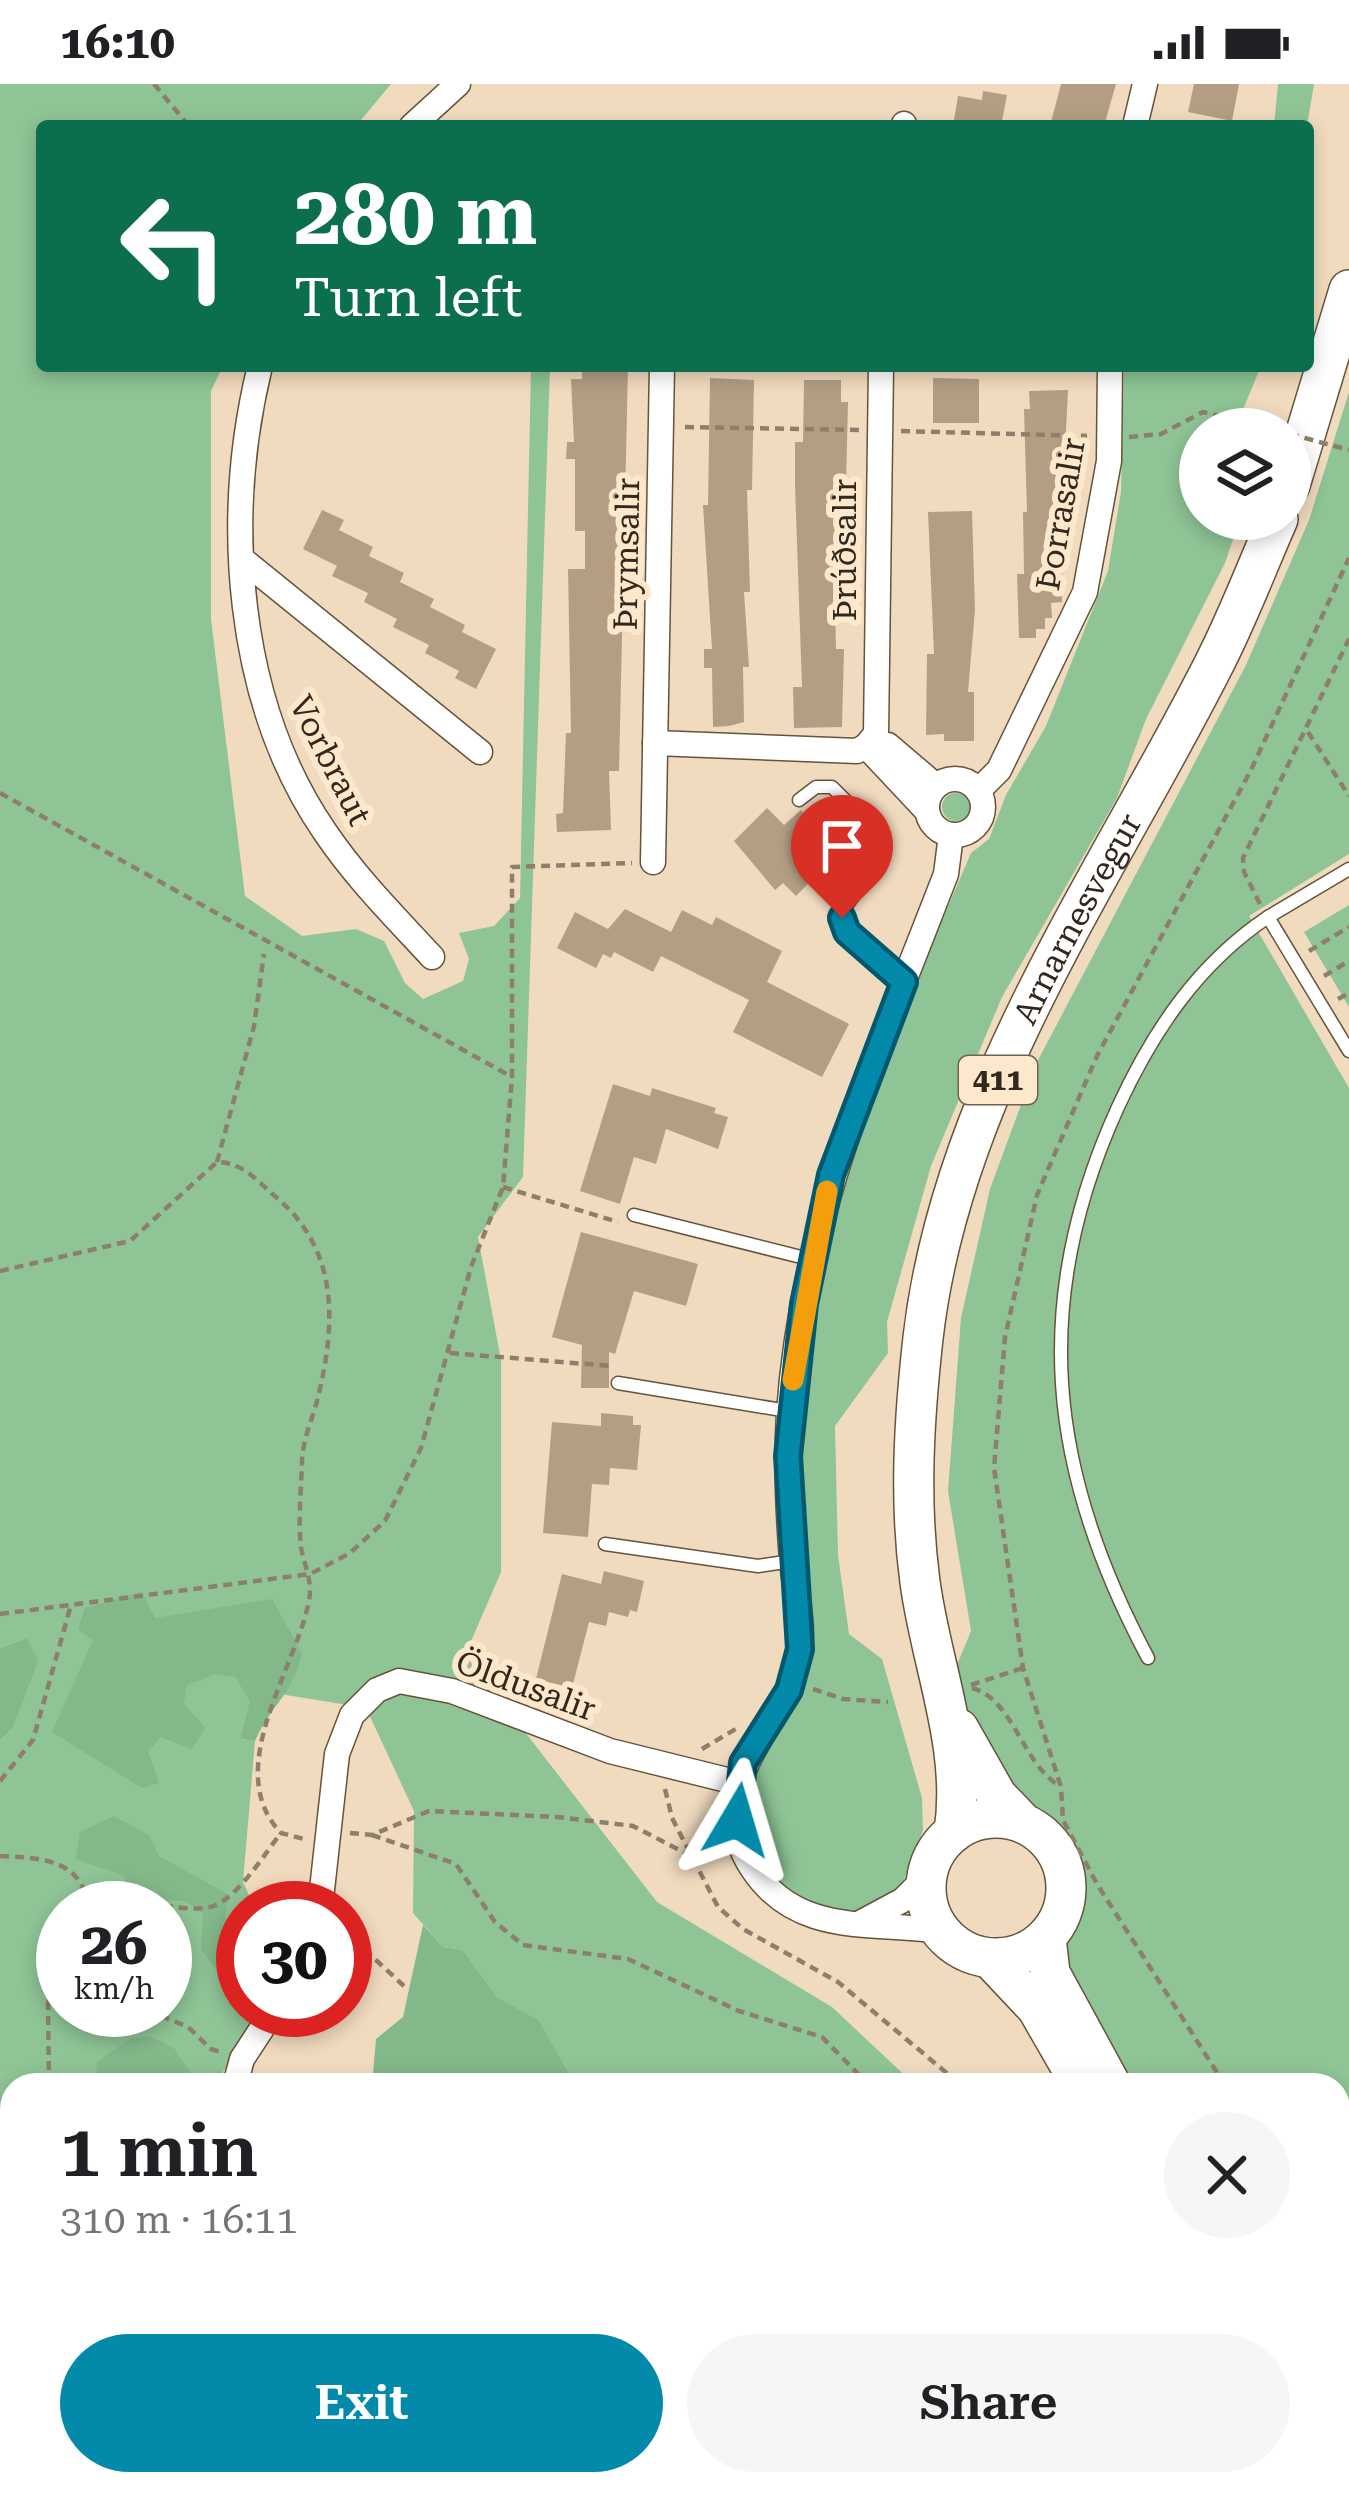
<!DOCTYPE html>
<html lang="en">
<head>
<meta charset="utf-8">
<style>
  body { margin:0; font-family:"Roboto Serif",serif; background:#f6f6f6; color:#202124; height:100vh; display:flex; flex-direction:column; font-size:45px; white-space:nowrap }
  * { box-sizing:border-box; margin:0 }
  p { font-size:39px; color:#757577 }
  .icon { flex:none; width:66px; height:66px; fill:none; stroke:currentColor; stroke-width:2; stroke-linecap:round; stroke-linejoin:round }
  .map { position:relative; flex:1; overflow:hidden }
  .sheet { position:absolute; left:0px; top:1989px; width:1350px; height:423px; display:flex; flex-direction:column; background:#fff; border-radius:36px 36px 0 0; box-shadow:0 6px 18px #0003 }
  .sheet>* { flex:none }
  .hud { position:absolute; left:36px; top:36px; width:1278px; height:252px; border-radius:12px; box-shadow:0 6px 18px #0003; background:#0b6e4f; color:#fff; overflow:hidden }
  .fabs { position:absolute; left:1179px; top:324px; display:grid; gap:24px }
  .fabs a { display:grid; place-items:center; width:132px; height:132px; border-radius:50%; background:#fff; box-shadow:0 6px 18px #0003; font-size:60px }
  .speed { position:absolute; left:36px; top:1797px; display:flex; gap:24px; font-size:60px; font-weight:700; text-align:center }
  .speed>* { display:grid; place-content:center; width:156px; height:156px; border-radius:50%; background:#fff; box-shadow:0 6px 18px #0003; line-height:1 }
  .speed small { font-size:30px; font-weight:400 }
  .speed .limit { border:18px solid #d22; background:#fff; color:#111 }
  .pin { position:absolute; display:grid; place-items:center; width:102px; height:102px; color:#fff; margin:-123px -51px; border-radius:50% 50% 50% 0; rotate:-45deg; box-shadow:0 0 12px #0007 }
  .pin .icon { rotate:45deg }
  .me { position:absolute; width:132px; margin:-66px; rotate:7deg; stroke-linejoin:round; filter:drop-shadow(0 0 9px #0008) }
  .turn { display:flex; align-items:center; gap:42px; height:252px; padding:0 60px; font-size:54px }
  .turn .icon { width:156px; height:156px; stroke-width:2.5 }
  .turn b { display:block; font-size:84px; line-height:102px }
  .round { display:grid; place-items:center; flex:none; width:126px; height:126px; border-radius:63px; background:#f6f6f6 }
  .summary { display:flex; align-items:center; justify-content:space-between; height:204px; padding:0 60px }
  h1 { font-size:72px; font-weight:600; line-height:90px }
  .cta { display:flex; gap:24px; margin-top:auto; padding:24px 60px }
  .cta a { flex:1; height:138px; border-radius:72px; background:#0389aa; color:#fff; font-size:48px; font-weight:600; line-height:138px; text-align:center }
  .cta a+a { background:#f6f6f6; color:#202124 }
  .status { display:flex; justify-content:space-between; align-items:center; height:84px; padding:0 60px; background:#fff; direction:ltr }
  .status svg { height:33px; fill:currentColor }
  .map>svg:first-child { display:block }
</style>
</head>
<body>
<div class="status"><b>16:10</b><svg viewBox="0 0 49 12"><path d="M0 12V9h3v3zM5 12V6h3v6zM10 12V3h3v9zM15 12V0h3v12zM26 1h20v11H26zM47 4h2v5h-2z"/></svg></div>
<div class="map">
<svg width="1349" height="2410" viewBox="0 0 1349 2410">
  <rect width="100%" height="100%" fill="#f1dbbf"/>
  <g fill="#8ec496" fill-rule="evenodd">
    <path d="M0,0H391L356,42H42V282H223L211,307V535L245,812L302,852L356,845L384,857L405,899L423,915L463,897L469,875L459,849L494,842L520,814L531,282H550L523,1093L478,1153L501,1276V1488L465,1571L657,1818L832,1923L915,2001H576L539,1936L497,1913L463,1866L443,1863L413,1829L414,1727L366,1624L244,1604L251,1617L240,1655L255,1657L243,1798L255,1824H243V1926H260L223,1988L222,2001H12V2159L0,2124V1657L12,1645L27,1554L0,1564ZM106,1582L196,1598L187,1602L184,1619L148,1668ZM63,1824H165V1926H63Z"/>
    <polygon points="1278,0 1314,0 1307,42 1274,42"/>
    <path d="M1132,282H1261L1235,345H1200V435H1240L1225,479L1146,635L1117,714L1002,913L931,1082L887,1238L888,1269L835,1342L838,1471L849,1550L882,1575L922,1714L923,1746L900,1807C888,1814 872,1827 859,1830C791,1846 740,1756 752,1699C760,1660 795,1631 808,1593L799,1371L809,1248L823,1162L898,939L971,769L989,755L1006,711L1046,642L1108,487L1121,408L1124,285Z"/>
    <polygon points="1349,308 1349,770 1249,832 1349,1004 1349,2324 1338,2322 1338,2001 1121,2001 1055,1854 1073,1808 1063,1757 1027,1722 968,1644 957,1581 971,1547 948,1407 961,1234 990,1105 1036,980 1246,581 1309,436"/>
    <circle cx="956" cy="723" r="14"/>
    <polygon points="1349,821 1349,923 1304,848"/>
    <polygon points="1338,2359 1349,2366 1349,2410 1273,2410 1272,2400 1338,2400"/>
    <polygon points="30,2400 145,2400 141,2410 29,2410"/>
    <polygon points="605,2400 685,2400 685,2410 606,2410 600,2404"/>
    <polygon points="736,2400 1250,2400 1248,2410 741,2410"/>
  </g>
  <g fill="#82b88a">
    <path d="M142,1508L155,1534L272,1515L302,1569C291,1613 273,1618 255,1657L240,1655L250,1617L235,1593L215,1590L187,1602L184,1620L205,1644L192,1665L161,1653L148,1668L159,1699L142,1704L52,1648L93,1556L78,1545L85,1524Z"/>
    <polygon points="27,1554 38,1577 12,1645 0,1657 0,1564"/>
    <polygon points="114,1732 150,1752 159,1772 229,1811 225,1834 243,1849 243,1896 221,1893 201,1865 203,1829 185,1817 132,1815 124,1792 76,1775 80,1748"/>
    <polygon points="423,1841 443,1863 463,1866 497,1913 539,1936 576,2001 372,2001 376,1955 403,1933"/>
    <polygon points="149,1952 174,1964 199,2001 95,2001 97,1978 130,1955"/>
    <polygon points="0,2124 12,2159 12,2400 30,2400 29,2410 0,2410"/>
    <polygon points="145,2400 234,2400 248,2410 141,2410"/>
  </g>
  <g fill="#b39e83">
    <polygon points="1061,0 1116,0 1104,42 1050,42"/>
    <polygon points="1194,0 1239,0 1232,37 1188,28"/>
    <polygon points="983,7 1007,11 1001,42 953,42 958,12 982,16"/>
    <polygon points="582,282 628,282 619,687 609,687 611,746 557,748 556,730 563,729 566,649 571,649 568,485 585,485 585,447 575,447 575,375 566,375 567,358 574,358 571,295 582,295"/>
    <polygon points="710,294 754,296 752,406 747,406 750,508 744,508 749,583 743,583 744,638 729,642 713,643 712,584 704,584 704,565 712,565 703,421 708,421"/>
    <polygon points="933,294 979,295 979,339 933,339"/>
    <polygon points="804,296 841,296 841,318 848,318 843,525 835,525 836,565 844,565 842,643 794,644 793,603 802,603 795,401 795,358 803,358"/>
    <polygon points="1068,306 1065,367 1070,367 1071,406 1066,406 1068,466 1061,466 1062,518 1051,519 1052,534 1045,534 1045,545 1036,545 1036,554 1019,554 1017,490 1024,490 1023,428 1027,428 1024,325 1030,325 1029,307"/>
    <polygon points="322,426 344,436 339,446 373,463 369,472 404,489 400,498 434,515 430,523 465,541 462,548 496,565 476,605 455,594 459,587 425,569 429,561 393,543 397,535 364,518 368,509 332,492 337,482 303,465"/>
    <polygon points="972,427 975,526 968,608 974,608 974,657 944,657 944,650 926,651 927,570 934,570 928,428"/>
    <polygon points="767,724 784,741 801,726 813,738 810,745 836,771 796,812 783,799 775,806 734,757"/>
    <polygon points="625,825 671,848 682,826 712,841 716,833 782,867 767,898 849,940 822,993 733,948 749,916 661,872 653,888 614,868 611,874 603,870 596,884 557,864 575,828 608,845"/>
    <polygon points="613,1000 650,1012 652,1004 716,1024 714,1029 728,1033 718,1065 666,1045 656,1080 634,1073 620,1120 580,1107"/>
    <polygon points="581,1148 698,1180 686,1222 634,1207 615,1270 609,1268 609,1304 581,1304 582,1261 552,1253"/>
    <polygon points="601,1329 633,1332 633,1341 641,1341 637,1386 610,1384 609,1401 592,1400 588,1453 543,1449 552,1338 601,1342"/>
    <polygon points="604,1487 644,1497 637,1528 630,1526 628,1533 609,1528 606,1542 589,1538 572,1604 536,1595 562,1490 601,1500"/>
  </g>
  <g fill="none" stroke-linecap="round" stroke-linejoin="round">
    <g stroke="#66533b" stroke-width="15">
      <g id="lane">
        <polyline points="799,716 816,703 832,703 873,744 879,777 843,826 843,841 904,897"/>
        <polyline points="822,743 848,719"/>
        <polyline points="1349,785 1268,833 1349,967"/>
        <polyline points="634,1131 813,1176"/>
        <polyline points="618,1299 788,1327"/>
        <polyline points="605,1460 758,1482 792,1477"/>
        <path d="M1148,1574C1048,1387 1029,1218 1118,1023C1153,947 1198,880 1268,833"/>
      </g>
    </g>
    <g stroke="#66533b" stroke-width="27">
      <g id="street">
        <polyline points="412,42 458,0"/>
        <polyline points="904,42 904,40"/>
        <polyline points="1135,42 1145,0"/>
        <path d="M260,282C223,433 235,617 325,748C356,794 395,833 432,873"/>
        <polyline points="243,476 480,668"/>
        <polyline points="655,659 857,667 866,662"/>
        <polyline points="888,661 936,702"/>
        <polyline points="866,662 876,650 881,282"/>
        <polyline points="866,662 927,727"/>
        <circle cx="955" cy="723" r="28"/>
        <polyline points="978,707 999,686 1085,508 1109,377 1110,282"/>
        <polyline points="653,778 662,282"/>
        <polyline points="320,1824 337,1670 352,1631 377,1606 399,1597 452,1607 610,1667 739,1699"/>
        <polyline points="862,1838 903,1816 927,1792"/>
        <path d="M941,1847C871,1837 797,1853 752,1784C696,1696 790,1643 800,1565C804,1535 794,1505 792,1475C788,1427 786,1377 789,1329C802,1135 877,969 946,790L951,751"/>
        <polyline points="235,2001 242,1975 274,1926"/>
        <polyline points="272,2400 272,2410"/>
      </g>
    </g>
    <g stroke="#66533b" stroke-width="42">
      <g id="primary">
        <polyline points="1290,401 1349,206"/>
        <polyline points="959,1645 997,1712 1023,1739"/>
        <circle cx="996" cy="1804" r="70"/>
        <path id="s1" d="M954,1748C967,1663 931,1581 920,1498C909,1417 914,1335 923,1254C951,1009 1103,798 1212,584C1237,536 1256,485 1278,435"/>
        <polyline points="1046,1854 1050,1889 1111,2001"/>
        <polyline points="990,1874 1037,1924 1075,1990"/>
        <polyline points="1338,2336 1349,2340"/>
        <polyline points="1255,2400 1256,2410"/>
      </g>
    </g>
    <g stroke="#8d7f6b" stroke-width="4.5" stroke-dasharray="9 6" stroke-linecap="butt">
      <polyline points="154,0 189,42"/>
      <polyline points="685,343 859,346"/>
      <polyline points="901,347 1087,352"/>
      <polyline points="1129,353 1161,350 1203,328 1271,345"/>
      <polyline points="1308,648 1349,712"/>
      <polyline points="0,709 512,993"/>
      <polyline points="1260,820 1244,788 1243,774 1349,555"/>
      <polyline points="1309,867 1349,843"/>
      <polyline points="1324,892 1349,877"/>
      <polyline points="1338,915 1349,909"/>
      <polyline points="217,1078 254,942 264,870"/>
      <polyline points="503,1103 618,1138"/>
      <path d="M0,1187L130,1157L217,1078C243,1078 258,1098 277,1114C338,1166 336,1237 319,1309C314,1333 302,1354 302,1380C301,1405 298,1438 301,1463C304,1481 313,1497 309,1517C295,1587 221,1686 281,1749L304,1755"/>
      <polyline points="450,1269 611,1282"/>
      <polyline points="0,1530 310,1490 350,1469 385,1437 421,1364 471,1183 503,1103 512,993 512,783 632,779"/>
      <polyline points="971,1601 1023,1584"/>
      <path d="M972,1604C1013,1615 1022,1678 1058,1701"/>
      <polyline points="813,1605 843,1615 888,1618"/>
      <polyline points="702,1665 739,1643"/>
      <polyline points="0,1697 33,1656 71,1521"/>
      <polyline points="665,1705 672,1734 718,1823 743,1845 838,1898 961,2001"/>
      <polyline points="350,1749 372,1751 429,1727 557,1733 633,1742 691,1772"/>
      <polyline points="372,1751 456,1780 495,1838 523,1861 628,1875 739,1927 822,1953 869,2001"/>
      <path d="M0,1772C40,1774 83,1774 88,1824"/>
      <path d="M119,1824C150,1815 176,1827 206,1824C235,1820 264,1770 281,1749"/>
      <polyline points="345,1825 364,1865 404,1902"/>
      <polyline points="147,1926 188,1943 211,1965 224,1969"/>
      <polyline points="49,2001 48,1919 63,1895"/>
      <polyline points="1225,2001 1097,1800 1063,1736 1061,1703 1023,1584 994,1384 1005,1253 1037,1111 1097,972 1251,686 1349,474"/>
      <polyline points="1338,2143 1349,2153"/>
      <polyline points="0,2184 12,2162"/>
      <polyline points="582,2400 582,2410"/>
      <polyline points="1156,2400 1164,2410"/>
    </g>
    <use href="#lane" stroke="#fff" stroke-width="12"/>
    <use href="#street" stroke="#fff" stroke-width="24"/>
    <use href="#primary" stroke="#fff" stroke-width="39"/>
    <polyline stroke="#8d7f6b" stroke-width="4.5" stroke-dasharray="9 6" stroke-linecap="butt" points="1290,350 1349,366"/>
  </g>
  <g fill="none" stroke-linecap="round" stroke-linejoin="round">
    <g stroke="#02596e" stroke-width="30">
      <polyline id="route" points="737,1736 743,1679 789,1606 800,1565 788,1372 804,1220 831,1091 904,898 847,848 842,834"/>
    </g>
    <use href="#route" stroke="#0389aa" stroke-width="21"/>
    <polyline stroke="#f59e0b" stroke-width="21" points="793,1296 827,1107"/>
  </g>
  <g text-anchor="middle" stroke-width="12" stroke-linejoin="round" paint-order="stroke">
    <rect fill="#fee8cb" stroke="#6e6252" stroke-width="3" x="959" y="972" width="78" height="48" rx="9"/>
    <g font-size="30" font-weight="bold" fill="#31291e">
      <text x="998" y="1006">411</text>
    </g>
    <g font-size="33" fill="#31291e" stroke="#fee8cb">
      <text transform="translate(1060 430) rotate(-80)" y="12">Þorrasalir</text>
      <text transform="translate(844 466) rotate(-90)" y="12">Þrúðsalir</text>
      <text transform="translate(626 470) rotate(-89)" y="12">Þrymsalir</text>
      <text transform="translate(331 676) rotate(63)" y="12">Vorbraut</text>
      <text dy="12" stroke="none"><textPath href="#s1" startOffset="948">Arnarnesvegur</textPath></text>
      <text transform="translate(526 1601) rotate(20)" y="12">Öldusalir</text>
    </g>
  </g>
</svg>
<div class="fabs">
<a><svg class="icon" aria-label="layers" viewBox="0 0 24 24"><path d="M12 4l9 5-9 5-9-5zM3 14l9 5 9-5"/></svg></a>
</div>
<div class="speed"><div>26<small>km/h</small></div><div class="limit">30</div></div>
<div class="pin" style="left:842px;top:834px;background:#d93025"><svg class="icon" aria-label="arrive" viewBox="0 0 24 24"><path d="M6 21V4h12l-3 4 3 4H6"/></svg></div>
<svg class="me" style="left:737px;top:1736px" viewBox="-20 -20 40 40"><path d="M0-17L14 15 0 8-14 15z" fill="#0389aa" stroke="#fff" stroke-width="4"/></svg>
<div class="hud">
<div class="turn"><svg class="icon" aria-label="left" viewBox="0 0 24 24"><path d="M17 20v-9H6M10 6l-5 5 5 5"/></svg><div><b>280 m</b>Turn left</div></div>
</div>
<section class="sheet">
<div class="summary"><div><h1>1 min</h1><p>310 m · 16:11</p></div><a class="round"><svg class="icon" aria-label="close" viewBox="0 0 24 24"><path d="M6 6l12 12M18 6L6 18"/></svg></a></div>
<div class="cta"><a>Exit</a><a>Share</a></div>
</section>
</div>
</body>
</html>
